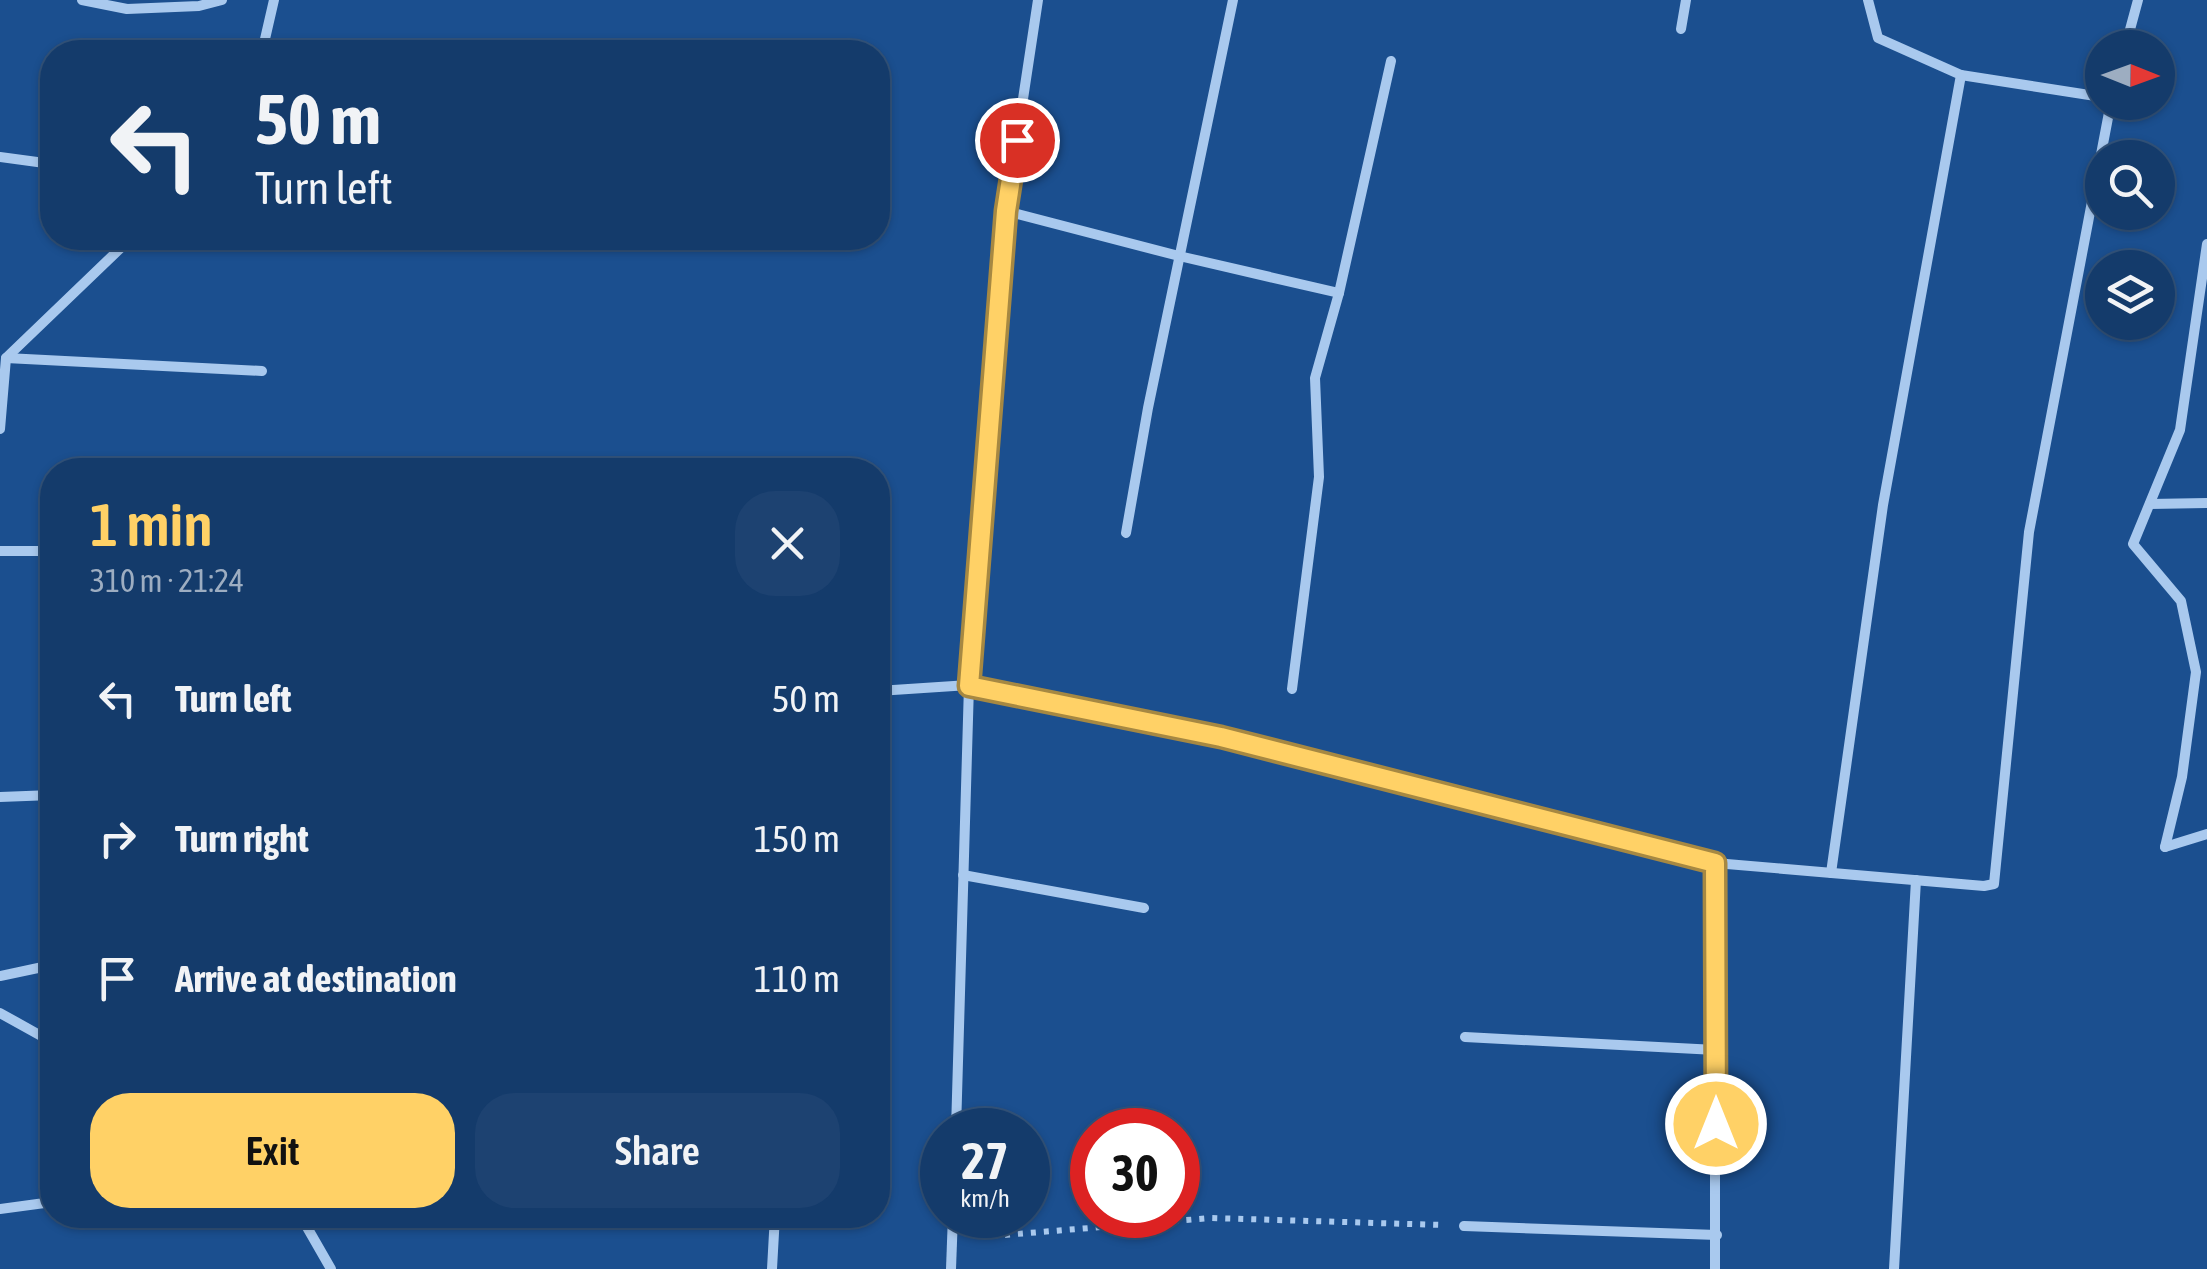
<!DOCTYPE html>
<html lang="en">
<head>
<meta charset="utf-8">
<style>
  body { margin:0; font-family:"Asap Condensed",sans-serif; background:#1d4271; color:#f1f3f6; height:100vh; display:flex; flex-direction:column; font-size:38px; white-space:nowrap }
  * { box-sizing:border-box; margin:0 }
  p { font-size:32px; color:#9dadc1 }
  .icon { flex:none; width:55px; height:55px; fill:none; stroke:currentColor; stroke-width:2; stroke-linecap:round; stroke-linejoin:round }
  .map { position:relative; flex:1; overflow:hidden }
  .panel { position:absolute; left:40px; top:458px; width:850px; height:770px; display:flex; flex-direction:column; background:#143b6b; border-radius:40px; box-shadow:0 2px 8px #0004,0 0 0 2px #33557e }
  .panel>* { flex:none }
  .top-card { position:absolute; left:40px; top:40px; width:850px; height:210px; border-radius:40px; box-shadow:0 2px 8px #0004,0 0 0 2px #33557e; background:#143b6b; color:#f1f3f6; overflow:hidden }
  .needle { width:65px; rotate:91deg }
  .tools { position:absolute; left:2085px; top:30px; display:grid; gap:20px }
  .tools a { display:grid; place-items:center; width:90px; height:90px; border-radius:50%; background:#143b6b; box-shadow:0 2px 8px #0004,0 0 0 2px #33557e; font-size:50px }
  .speed { position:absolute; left:920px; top:1108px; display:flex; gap:20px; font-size:50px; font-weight:700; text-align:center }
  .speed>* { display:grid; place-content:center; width:130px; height:130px; border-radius:50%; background:#143b6b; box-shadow:0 2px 8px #0004,0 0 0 2px #33557e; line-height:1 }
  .speed small { font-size:25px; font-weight:400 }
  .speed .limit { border:15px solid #d22; background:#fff; color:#111 }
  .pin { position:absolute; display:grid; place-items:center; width:85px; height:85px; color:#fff; margin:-42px; border:5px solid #fff; border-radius:50%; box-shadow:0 2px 10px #0007 }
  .me { position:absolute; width:110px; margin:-55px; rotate:0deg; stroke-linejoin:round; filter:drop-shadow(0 0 8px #0008) }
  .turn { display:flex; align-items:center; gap:35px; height:210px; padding:0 50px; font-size:45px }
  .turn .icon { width:130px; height:130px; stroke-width:2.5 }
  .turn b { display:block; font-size:70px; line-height:85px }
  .round { display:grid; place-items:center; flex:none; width:105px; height:105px; border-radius:40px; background:#1d4271 }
  .summary { display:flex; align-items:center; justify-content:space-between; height:170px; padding:0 50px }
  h1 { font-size:60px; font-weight:600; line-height:75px; color:#ffd166 }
  .action { display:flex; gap:20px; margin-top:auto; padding:20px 50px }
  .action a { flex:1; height:115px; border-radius:40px; background:#ffd166; color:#111; font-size:40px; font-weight:600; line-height:115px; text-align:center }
  .action a+a { background:#1d4271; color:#f1f3f6 }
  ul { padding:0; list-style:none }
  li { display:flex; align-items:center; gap:30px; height:140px; padding:0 50px }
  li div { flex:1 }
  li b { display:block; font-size:38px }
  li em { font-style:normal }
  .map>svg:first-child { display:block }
</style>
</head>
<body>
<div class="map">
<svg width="2207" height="1269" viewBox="0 0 2207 1269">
  <rect width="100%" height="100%" fill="#1b4f8f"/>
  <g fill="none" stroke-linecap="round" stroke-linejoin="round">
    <polyline stroke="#a9c9ee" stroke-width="6" stroke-dasharray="5 8" stroke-linecap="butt" points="992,1236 1211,1218 1443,1225"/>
    <g stroke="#a9c9ee" stroke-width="10">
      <polyline points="82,0 127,9 199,6 222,0"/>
      <polyline points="1681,29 1686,0"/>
      <polyline points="2125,48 2138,0"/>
      <polyline points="262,52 274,0"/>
      <polyline points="1961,75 2102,97"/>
      <polyline points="0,157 52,164"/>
      <polyline points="1006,211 1179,256 1339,293"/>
      <polyline points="6,358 131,238"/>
      <polyline points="0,429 6,358 262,371"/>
      <polyline points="2150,504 2207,503"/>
      <polyline points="1126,533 1148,408 1233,0"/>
      <polyline points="0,551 52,551"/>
      <polyline points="1292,689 1319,477 1315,378 1339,293 1391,61"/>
      <polyline points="878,691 969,685 1006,211 1038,0"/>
      <polyline points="0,797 52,795"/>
      <polyline points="2165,847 2182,777 2196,672 2181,601 2133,544 2180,430 2207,244"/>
      <polyline points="2165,847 2207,834"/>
      <polyline points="1831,873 1883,505 1961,75 1878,38 1868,0"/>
      <polyline points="963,875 1144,908"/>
      <polyline points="0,976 52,965"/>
      <polyline points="0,1013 52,1042"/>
      <polyline points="1465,1037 1716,1050"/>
      <polyline points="956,1130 969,685 1221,737 1715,863"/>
      <polyline points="0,1209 52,1202"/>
      <polyline points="300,1215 331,1269"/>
      <polyline points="1464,1226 1717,1235"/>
      <polyline points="772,1269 775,1215"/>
      <polyline points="951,1269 953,1215"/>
      <polyline points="1715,1269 1715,863 1984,886 1994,884 2029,532 2111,102"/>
      <polyline points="1894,1269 1916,880"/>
    </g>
  </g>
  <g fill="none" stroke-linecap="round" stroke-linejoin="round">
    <g stroke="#a68842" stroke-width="25">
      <polyline id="route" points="1017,140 1006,211 969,686 1221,737 1715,863 1716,1124"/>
    </g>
    <use href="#route" stroke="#ffd166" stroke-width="18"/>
  </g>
</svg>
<div class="tools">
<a><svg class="needle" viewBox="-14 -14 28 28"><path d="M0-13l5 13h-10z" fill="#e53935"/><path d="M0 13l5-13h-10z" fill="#9dadc1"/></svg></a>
<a><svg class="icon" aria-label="search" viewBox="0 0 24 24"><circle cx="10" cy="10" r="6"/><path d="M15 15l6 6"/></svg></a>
<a><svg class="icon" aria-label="layers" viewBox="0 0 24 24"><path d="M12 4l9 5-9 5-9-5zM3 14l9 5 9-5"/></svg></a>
</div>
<div class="speed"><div>27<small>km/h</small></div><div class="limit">30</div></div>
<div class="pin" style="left:1017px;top:140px;background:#d93025"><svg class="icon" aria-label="arrive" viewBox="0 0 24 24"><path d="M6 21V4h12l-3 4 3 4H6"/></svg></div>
<svg class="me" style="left:1716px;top:1124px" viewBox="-20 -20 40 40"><circle r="17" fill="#ffd166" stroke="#fff" stroke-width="3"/><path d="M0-11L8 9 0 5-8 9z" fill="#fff"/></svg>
<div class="top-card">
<div class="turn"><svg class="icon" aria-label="left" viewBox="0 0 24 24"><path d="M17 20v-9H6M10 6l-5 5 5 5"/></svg><div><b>50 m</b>Turn left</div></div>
</div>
<section class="panel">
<div class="summary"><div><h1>1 min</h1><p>310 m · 21:24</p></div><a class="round"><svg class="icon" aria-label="close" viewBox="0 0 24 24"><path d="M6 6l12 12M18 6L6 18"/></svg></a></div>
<ul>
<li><svg class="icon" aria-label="left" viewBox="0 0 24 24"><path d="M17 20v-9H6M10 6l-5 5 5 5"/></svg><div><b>Turn left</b></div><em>50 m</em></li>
<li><svg class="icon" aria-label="right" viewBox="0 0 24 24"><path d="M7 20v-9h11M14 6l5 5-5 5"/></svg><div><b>Turn right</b></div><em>150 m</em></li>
<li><svg class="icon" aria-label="arrive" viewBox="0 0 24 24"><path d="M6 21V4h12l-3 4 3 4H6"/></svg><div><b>Arrive at destination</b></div><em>110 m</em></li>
</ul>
<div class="action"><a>Exit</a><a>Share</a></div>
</section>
</div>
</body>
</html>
